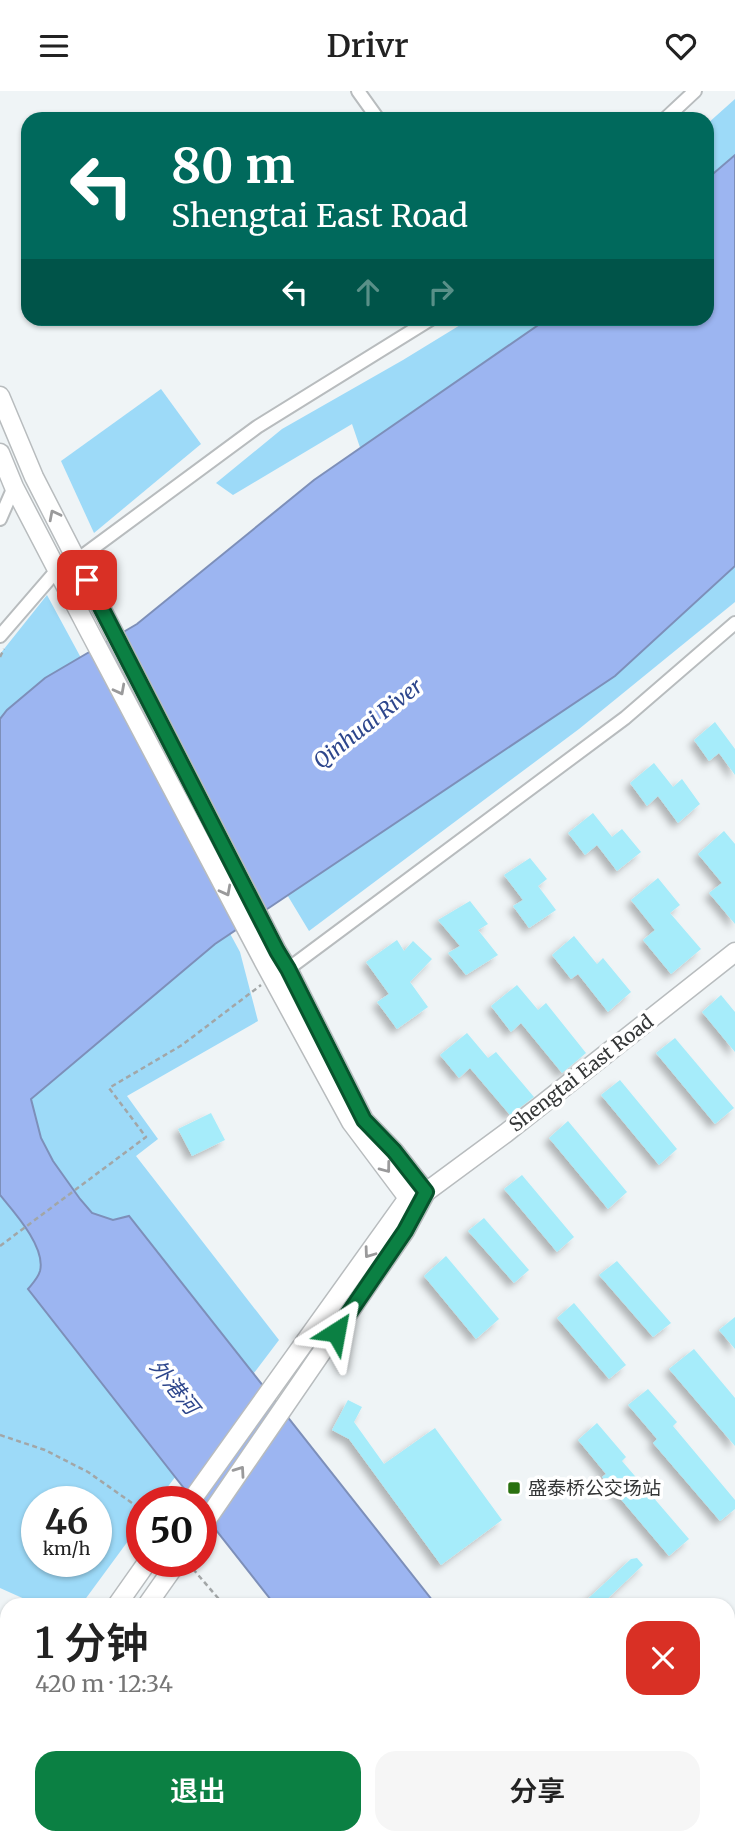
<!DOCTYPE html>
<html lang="zh">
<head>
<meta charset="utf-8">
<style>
  body { margin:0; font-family:Merriweather,"Noto Sans SC",serif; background:#f6f6f6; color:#222; height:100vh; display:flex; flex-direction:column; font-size:26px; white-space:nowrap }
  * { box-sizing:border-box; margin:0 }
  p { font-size:23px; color:#767676 }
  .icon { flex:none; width:38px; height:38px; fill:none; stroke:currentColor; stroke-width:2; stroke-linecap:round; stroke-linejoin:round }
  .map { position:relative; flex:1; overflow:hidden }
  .details { position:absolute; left:0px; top:1507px; width:735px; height:247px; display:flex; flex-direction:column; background:#fff; border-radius:21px 21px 0 0; box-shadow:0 2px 5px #0004 }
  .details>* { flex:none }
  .hud { position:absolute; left:21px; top:21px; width:693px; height:214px; border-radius:21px; box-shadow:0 2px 5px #0004; background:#00695c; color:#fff; overflow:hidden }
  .speed { position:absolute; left:21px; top:1395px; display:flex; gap:14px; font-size:35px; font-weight:700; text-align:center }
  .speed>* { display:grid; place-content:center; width:91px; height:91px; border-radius:50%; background:#fff; box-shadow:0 2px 5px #0004; line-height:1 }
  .speed small { font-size:18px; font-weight:400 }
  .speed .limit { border:10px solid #d22; background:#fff; color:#111 }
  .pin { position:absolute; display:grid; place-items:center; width:60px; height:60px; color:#fff; margin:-30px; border-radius:14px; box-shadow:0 4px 10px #0006 }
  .me { position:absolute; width:77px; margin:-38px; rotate:34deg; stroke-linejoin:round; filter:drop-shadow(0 0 5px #0008) }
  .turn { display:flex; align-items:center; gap:24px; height:147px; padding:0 35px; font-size:32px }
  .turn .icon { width:91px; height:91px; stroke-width:2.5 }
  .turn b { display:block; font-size:49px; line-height:60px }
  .lanes { display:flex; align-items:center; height:66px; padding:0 35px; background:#0003; justify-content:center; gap:35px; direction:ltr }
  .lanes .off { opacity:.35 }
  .round { display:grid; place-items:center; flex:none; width:74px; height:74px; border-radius:21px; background:#f6f6f6 }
  .headline { display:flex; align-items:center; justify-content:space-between; height:119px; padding:0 35px }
  h1 { font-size:42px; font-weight:600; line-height:52px }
  .primary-button { display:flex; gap:14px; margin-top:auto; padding:14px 35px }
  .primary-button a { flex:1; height:80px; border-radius:21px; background:#0b8043; color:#fff; font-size:28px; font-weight:600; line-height:80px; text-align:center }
  .primary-button a+a { background:#f6f6f6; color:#222 }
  header { display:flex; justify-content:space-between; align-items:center; height:91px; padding:0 35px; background:#fff; font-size:32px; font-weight:600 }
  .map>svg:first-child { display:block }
</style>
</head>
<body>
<header><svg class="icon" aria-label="menu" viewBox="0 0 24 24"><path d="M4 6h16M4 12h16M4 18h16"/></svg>Drivr<svg class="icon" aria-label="heart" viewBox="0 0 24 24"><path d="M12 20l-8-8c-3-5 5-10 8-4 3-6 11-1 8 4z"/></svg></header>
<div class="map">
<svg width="735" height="1752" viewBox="0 0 735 1752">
  <defs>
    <filter id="shadow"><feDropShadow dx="-5" dy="5" stdDeviation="3.5" flood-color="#0004"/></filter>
  </defs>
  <rect width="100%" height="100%" fill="#eff4f6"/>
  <g fill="#9ddaf8" fill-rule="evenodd">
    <polygon points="735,8 735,511 579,638 309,840 280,792 463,658 352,333 233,404 216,392 282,338 403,269 470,228 707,228 707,33"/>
    <polygon points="161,298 201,353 94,442 61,370"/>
    <path d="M47,504L240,861L258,930L127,1005L158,1048L136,1065L279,1249L157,1410H142V1431L81,1514H38L0,1497V563ZM37,1410H96V1470H37Z"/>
  </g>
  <g fill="#9cb5f1" stroke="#7d8fb9" stroke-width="2">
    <path d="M735,64V475L615,585L215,853L31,1008L41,1047L53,1070L80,1108L92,1122L113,1129L129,1125L436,1514H275L201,1420V1410H194L28,1198C33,1192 38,1187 40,1180C46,1156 14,1121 0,1104V628L7,619L45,587L137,533L314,389L547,228H707V88Z"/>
    <polygon points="623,1746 628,1752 459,1752 455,1747"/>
  </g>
  <g fill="#a6ecfa" filter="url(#shadow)">
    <polygon points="715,631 735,658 735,684 719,662 709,670 694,649"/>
    <polygon points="654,672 673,696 682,688 700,713 678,732 658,705 647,715 630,692"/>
    <polygon points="593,722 612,746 622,738 641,761 617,780 597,754 585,764 568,742"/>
    <polygon points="724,740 735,753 735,833 709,802 722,792 698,763"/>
    <polygon points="530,767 547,788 538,795 556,819 529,837 513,815 523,809 504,784"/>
    <polygon points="658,787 680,814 670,822 701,858 671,883 643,849 655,839 631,809"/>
    <polygon points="470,810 488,833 478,839 498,864 466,884 448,862 460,855 438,829"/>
    <polygon points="574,845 597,873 603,867 631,901 608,921 578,883 571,888 552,864"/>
    <polygon points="397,849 404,860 413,850 432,868 410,891 428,916 397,938 377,911 389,903 366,871"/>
    <polygon points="517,894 538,919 546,912 586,962 562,982 521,932 511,941 491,915"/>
    <polygon points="721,904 735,921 735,961 702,921"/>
    <polygon points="467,942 488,967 496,961 534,1006 510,1024 470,977 459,987 440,964"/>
    <polygon points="675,947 734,1017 715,1033 656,962"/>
    <polygon points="620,989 677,1058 659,1074 601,1004"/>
    <polygon points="211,1022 225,1049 192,1065 178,1038"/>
    <polygon points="568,1030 627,1101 608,1118 549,1047"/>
    <polygon points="522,1084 574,1146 557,1161 504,1098"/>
    <polygon points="484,1127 529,1179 514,1192 468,1140"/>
    <polygon points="446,1165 499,1228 476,1248 424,1185"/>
    <polygon points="617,1170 671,1232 653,1246 599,1184"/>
    <polygon points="574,1212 626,1274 609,1288 557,1227"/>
    <polygon points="735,1226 735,1258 719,1239"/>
    <polygon points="694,1258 735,1307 735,1355 669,1278"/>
    <polygon points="648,1298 677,1331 673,1335 735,1409 735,1418 720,1430 653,1352 657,1348 628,1314"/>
    <polygon points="348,1309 362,1316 354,1331 384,1373 435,1337 502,1429 441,1474 349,1348 332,1339"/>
    <polygon points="597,1332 626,1366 622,1370 689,1448 669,1465 602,1386 606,1383 578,1349"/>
    <polygon points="637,1467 643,1474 601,1514 581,1514 631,1468"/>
  </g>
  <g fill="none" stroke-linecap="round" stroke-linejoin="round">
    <g stroke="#b8bcbe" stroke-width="16">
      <g id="street">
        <polyline points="358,0 378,28"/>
        <polyline points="665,28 695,0"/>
        <polyline points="0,428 14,396"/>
        <polyline points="77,469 257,336 431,228"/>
        <polyline points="0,545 57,479"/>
        <polyline points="282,881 288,878 625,627 735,532"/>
        <polyline points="288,1746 292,1752"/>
      </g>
    </g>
    <g stroke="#b8bcbe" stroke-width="21">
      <g id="secondary">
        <polyline points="0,305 34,386 277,860 288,878 364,1029 394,1060 426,1101 405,1140 201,1437"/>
        <polyline points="0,362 14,396 88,538 264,871 351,1031 408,1107"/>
        <polyline points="191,1410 408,1107 426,1101 506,1042 735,861"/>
        <polyline points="117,1514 148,1470"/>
        <polyline points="147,1514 178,1470"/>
        <polyline points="0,1696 7,1680"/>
        <polyline points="0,1751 7,1735"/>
      </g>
    </g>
    <g stroke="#a2a6a7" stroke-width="2.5" stroke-dasharray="5 3.5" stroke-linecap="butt">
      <polyline points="0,566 4,558"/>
      <polyline points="0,1155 146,1046 109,997 182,954 261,894"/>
      <polyline points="0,1344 45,1359 88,1381 142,1419"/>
      <polyline points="193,1478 224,1514"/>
      <polyline points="404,1746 408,1752"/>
    </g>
    <use href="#street" stroke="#fff" stroke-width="12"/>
    <use href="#secondary" stroke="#fff" stroke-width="18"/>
  </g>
  <defs><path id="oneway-chevron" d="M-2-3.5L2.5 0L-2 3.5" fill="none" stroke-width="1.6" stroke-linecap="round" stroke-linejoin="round" transform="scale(1.75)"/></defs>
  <g stroke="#9a9a9b">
    <use href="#oneway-chevron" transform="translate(54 424) rotate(-117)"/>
    <use href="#oneway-chevron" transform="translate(120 599) rotate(62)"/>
    <use href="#oneway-chevron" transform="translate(226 800) rotate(62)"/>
    <use href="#oneway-chevron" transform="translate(386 1077) rotate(53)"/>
    <use href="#oneway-chevron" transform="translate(369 1162) rotate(126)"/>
    <use href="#oneway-chevron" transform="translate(240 1380) rotate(-55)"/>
  </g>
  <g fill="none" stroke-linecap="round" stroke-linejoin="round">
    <g stroke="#07532c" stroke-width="18">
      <polyline id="route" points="87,489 277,860 288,878 364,1029 394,1060 426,1101 405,1140 336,1241"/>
    </g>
    <use href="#route" stroke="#0b8043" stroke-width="12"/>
  </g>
  <rect fill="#29700f" stroke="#fff" stroke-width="2.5" x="507" y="1390" width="14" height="14" rx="3.5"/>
  <g text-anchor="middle" stroke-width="7" stroke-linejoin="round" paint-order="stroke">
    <g font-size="19" fill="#343637" stroke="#fff">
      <text transform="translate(581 982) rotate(-38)" y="7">Shengtai East Road</text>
    </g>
    <g font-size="19" fill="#343637" stroke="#fff" text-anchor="start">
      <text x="528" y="1404">盛泰桥公交场站</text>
    </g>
    <g font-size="21" font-style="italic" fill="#2d468c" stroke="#fff">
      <text transform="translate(368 633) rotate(-38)" y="7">Qinhuai River</text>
      <text transform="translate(174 1296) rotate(51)" y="7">外港河</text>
    </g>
  </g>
</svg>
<div class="speed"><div>46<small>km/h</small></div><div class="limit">50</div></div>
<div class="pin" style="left:87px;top:489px;background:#d93025"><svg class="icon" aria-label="arrive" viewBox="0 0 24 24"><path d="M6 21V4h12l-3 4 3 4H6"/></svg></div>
<svg class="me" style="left:336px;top:1241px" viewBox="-20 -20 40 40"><path d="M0-17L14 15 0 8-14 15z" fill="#0b8043" stroke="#fff" stroke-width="4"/></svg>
<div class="hud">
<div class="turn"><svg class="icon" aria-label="left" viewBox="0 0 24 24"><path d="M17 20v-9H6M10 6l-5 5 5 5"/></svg><div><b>80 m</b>Shengtai East Road</div></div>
<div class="lanes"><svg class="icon" aria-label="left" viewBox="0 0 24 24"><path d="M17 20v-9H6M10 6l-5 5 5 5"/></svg><svg class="icon off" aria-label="ahead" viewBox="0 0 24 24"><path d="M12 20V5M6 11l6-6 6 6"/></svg><svg class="icon off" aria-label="right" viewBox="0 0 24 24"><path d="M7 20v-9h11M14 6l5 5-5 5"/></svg></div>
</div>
<section class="details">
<div class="headline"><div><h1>1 分钟</h1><p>420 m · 12:34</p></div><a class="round" style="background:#d93025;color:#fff"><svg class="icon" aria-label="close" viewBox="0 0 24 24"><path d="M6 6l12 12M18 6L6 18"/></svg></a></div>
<div class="primary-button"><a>退出</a><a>分享</a></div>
</section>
</div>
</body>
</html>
